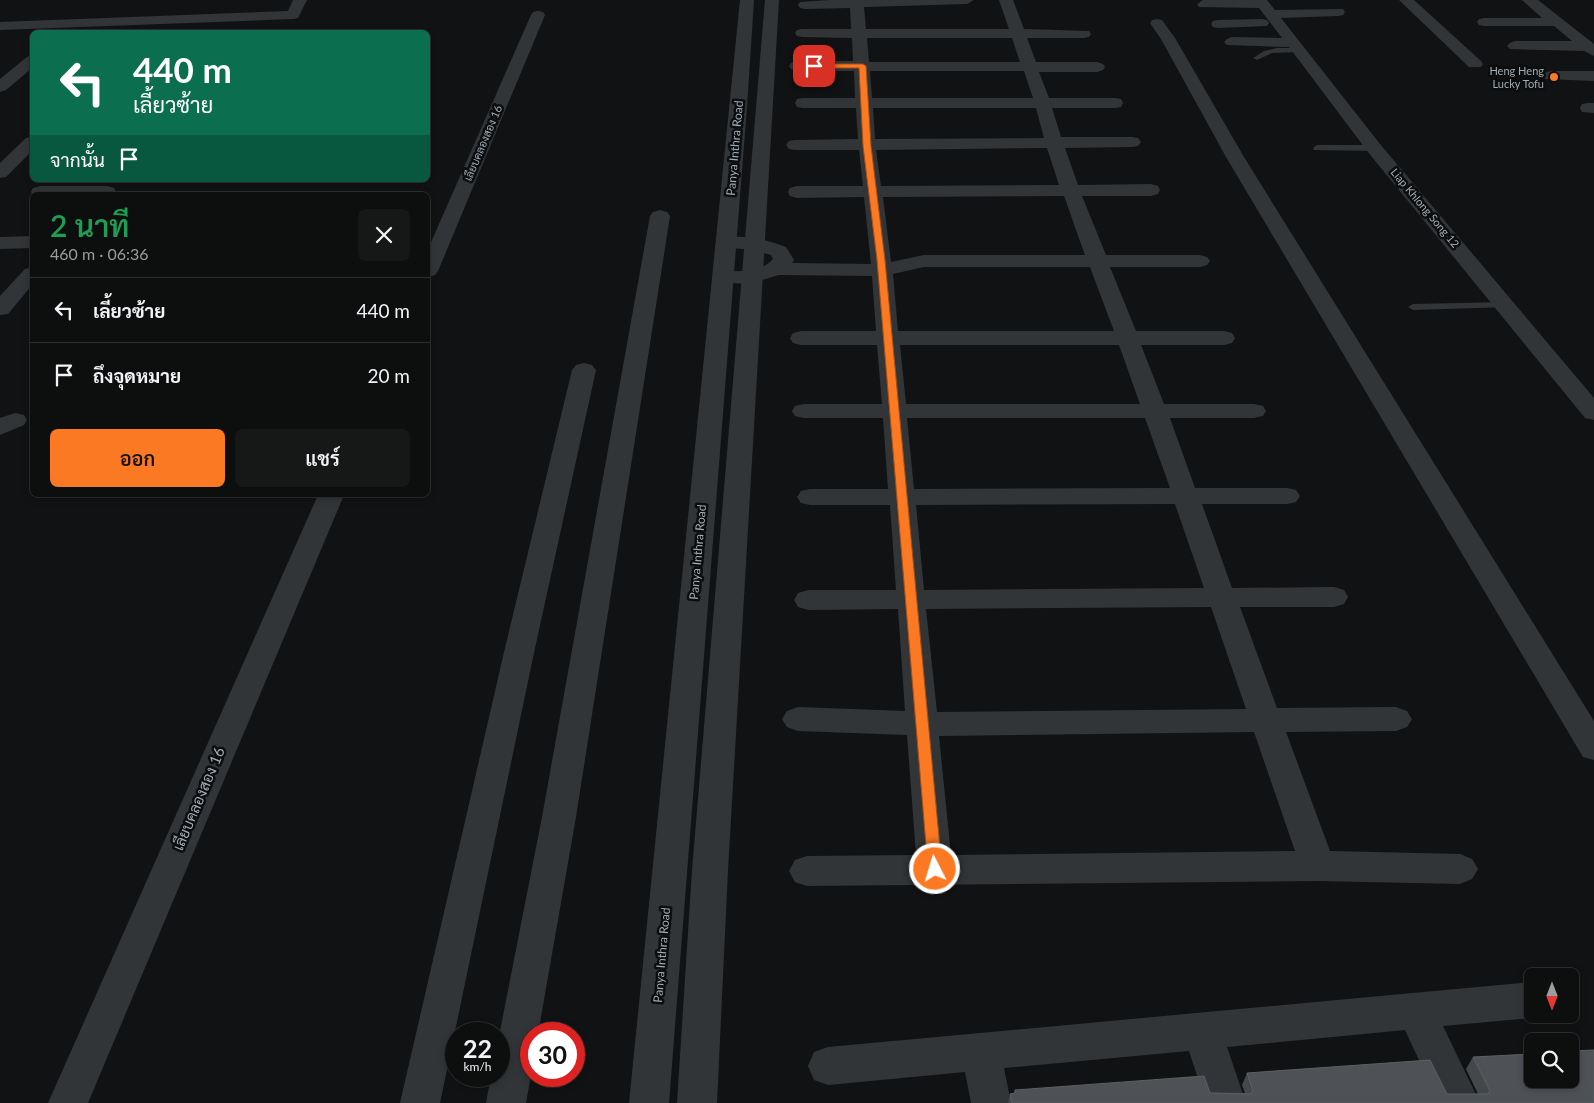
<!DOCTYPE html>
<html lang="th">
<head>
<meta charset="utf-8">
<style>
  body { margin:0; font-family:Lato,Sarabun,sans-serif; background:#161717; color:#f1f3f6; height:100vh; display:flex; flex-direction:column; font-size:19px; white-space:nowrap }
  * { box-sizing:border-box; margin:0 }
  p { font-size:16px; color:#9a9c9e }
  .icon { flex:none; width:28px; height:28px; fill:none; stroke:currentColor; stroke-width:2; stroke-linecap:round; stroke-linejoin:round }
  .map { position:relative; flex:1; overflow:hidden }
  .panel { position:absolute; left:30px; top:192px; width:400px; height:305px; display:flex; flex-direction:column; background:#0d0e0e; border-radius:8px; box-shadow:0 2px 8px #0003,0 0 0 1px #2d2e2e }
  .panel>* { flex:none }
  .guide { position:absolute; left:30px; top:30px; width:400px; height:152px; border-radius:8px; box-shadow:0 2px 8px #0003,0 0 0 1px #2d2e2e; background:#0b6e4f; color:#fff; overflow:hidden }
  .needle { width:32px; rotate:180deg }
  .buttons { position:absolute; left:1524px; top:968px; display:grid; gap:10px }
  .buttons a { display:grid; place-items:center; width:55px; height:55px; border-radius:8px; background:#0d0e0e; box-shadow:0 2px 8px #0003,0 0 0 1px #2d2e2e; font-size:25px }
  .speed { position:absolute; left:445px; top:1022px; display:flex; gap:10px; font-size:25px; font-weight:700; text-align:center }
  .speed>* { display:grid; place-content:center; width:65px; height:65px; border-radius:50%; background:#0d0e0e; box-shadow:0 2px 8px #0003,0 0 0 1px #2d2e2e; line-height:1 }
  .speed small { font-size:12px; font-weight:400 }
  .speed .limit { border:8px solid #d22; background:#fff; color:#111 }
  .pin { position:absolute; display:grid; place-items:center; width:42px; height:42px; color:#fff; margin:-21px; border-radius:10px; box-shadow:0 2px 8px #0006 }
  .me { position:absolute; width:55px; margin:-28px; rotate:355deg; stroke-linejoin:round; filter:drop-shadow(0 0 4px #0008) }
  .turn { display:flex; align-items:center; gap:18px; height:105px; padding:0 20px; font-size:22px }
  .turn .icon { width:65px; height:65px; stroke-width:2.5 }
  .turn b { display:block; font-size:35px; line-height:42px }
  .then { display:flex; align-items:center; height:48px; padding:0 20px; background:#0003; gap:10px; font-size:19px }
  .round { display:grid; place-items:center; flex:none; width:52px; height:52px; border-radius:8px; background:#161717 }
  .overview { display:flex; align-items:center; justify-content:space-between; height:85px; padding:0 20px }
  h1 { font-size:30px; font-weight:600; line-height:38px; color:#1e9e55 }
  .button { display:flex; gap:10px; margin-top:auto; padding:10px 20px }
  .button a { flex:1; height:58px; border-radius:8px; background:#fa7922; color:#111; font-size:20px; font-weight:600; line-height:58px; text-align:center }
  .button a+a { background:#161717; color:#f1f3f6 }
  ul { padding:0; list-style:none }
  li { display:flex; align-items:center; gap:15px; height:65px; padding:0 20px; border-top:1px solid #2d2e2e }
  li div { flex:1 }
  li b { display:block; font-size:19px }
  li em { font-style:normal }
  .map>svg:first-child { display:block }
</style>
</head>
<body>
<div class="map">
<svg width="1594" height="1103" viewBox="0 0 1594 1103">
  <rect width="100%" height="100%" fill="#111213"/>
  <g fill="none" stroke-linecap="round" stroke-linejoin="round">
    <g fill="#323538" fill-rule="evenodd">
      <polygon points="1277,48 1299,48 1303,50 1299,52 1272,53 1257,60 1253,58 1264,51"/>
      <polygon points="1317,145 1374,145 1378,148 1374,151 1314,150 1313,148"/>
      <polygon points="1506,302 1510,303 1511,305 1510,307 1413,310 1408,307 1413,304"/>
    </g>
    <g fill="#323538" fill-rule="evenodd">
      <polygon points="293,0 307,0 298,18 293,19 0,30 0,22 288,11"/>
      <path d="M830,0H974L967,4L864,7L866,29H1009L999,0H1013L1024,29L1089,31L1091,34L1089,37L1084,38H1027L1036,62H1097L1103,64L1105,67L1103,70L1097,72H1039L1049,98H1115L1121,99L1123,103L1121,107L1115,108H1052L1061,137H1132L1138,138L1141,142L1138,146L1132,147L1065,148L1078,185L1151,184L1158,186L1160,190L1158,194L1151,196H1082L1106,255H1200L1207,257L1210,261L1207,265L1200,267H1110L1136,331H1224L1232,333L1235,338L1232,343L1224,345H1141L1164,404H1254L1263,406L1266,411L1263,416L1254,418H1170L1195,488H1287L1296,490L1300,496L1296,502L1287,504H1202L1232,588L1334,587L1344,590L1348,597L1344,604L1334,607H1240L1277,708L1396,707L1407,711L1412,719L1407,727L1396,731L1286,732L1330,851L1460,854L1472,859L1478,869L1472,879L1460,884L1318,881L807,886L795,882L789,871L795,860L807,856L916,855L907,735L798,731L787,727L782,719L787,711L798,707L905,711L898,609L808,610L798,607L794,600L798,593L808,590H896L890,505H810L801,503L797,497L801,491L810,489H888L883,418H804L795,416L792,411L795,406L804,404H882L877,345H801L793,343L790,338L793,333L801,331H876L872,276L779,275L749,284L716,282L713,278L716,274C736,268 757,276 773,259L771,255L753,250L720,247L717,243L720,239C741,233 766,240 786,247L794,260L792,263L871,264L864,197L797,198L790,196L788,192L790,188L797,186H863L859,150H795L789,149L786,145L789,141L795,140L858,139L856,108H803L797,107L795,103L797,99L803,98H855L854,71H797L791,69L789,66L791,63L797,61H853L852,38L802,37L797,36L795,33L797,30L802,29H851L850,8L805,9L800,8L798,5L800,2ZM867,38H1012L1020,62H869ZM870,71H1024L1033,98H872ZM873,108H1036L1044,138L875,139ZM1047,148L1059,185L881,186L876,150ZM1064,196L1085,255H924L891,262L883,197ZM924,267H1090L1114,331H898L893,274ZM900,345H1119L1140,404H906ZM907,418H1145L1170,488L914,489ZM1175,504L1204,588L924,590L916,505ZM1211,607L1246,709L937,712L926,609ZM1254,732L1295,851L951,855L939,736Z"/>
      <polygon points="1203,0 1267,0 1275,10 1343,9 1345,12 1343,15 1338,16 1281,18 1380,144 1594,398 1594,420 1585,418 1368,152 1289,47 1227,45 1224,42 1227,39 1232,37 1282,38 1259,8 1199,7 1197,4"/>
      <polygon points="1399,0 1414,0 1481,61 1483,64 1481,67 1469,67"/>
      <polygon points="1522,0 1538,0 1594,44 1594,56 1584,51 1510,49 1507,46 1510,43 1515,41 1572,41 1554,26 1484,26 1479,25 1477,22 1479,19 1484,18 1542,18"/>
      <polygon points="538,11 543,12 545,15 438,271 435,275 428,277 428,249 531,15 533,12"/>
      <polygon points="1157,19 1162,20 1175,38 1244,157 1594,721 1594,760 1583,757 1226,157 1161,39 1150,23 1152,20"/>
      <polygon points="1262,19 1267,20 1269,23 1267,26 1218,28 1213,27 1211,24 1213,21 1218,20"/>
      <polygon points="32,55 32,68 6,90 0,92 0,79 27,57"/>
      <polygon points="1551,71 1594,71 1594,81 1545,79 1543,76 1545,73"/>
      <polygon points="1588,103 1594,103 1594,113 1582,112 1580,108 1582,104"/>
      <polygon points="32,137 32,151 6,177 0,178 0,163 26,138"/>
      <polygon points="40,186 107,186 114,188 116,192 114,195 33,195 31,192 33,188"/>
      <polygon points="660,210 667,212 670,216 576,817 538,1034 531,1034 531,1075 526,1103 486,1103 491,1076 499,1076 499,1036 542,817 650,216 653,212"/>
      <polygon points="32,236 32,248 0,249 0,237"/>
      <polygon points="32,267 32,285 8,314 0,315 0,296 25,269"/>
      <polygon points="584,363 592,365 596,370 535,648 440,1103 400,1103 505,648 572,370 576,365"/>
      <polygon points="15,413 24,415 27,420 24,425 0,435 0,418"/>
      <polygon points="318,495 344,495 88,1103 48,1103"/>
      <polygon points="1532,982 1532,1014 1542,1014 1532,1018 1443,1026 1480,1103 1439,1103 1405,1030 1227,1047 1246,1103 1206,1103 1189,1051 1004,1068 1011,1103 971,1103 965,1072 828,1085 814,1080 808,1066 814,1052 828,1047"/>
    </g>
    <g fill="#323538" fill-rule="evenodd">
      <polygon points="740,0 754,0 747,107 669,1103 629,1103"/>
      <polygon points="765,0 779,0 728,870 717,1103 677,1103 692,870"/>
    </g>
  </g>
  <polygon fill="#44484b" points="1473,1057 1594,1103 1008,1103 1010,1094 1014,1093 1015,1090 1245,1093 1242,1085 1247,1073 1447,1094 1478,1094 1466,1069"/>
  <polygon fill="#4e5256" stroke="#5b6065" points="1594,1050 1594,1103 1012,1103 1010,1094 1015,1093 1015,1090 1204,1076 1210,1093 1251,1094 1253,1091 1247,1073 1430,1060 1447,1094 1488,1094 1490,1091 1473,1057 1532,1054 1532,1079 1570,1079 1570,1051"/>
  <polygon fill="#fa7922" stroke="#a24f16" points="814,64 863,64 866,66 871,146 885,260 942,869 940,873 935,875 930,873 928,869 877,260 863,146 859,68 811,68 810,66"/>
  <circle fill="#fa7922" stroke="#0c0d0e" stroke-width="2" cx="1554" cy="77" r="5"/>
  <g text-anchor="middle" stroke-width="5" stroke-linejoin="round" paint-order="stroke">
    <g font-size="11" fill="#a2acb4" stroke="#0c0d0e" text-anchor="end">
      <text x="1544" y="75">Heng Heng<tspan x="1544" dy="13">Lucky Tofu</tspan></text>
    </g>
    <g font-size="11" fill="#a2acb4" stroke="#0c0d0e">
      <text transform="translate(483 143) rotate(-67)" y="4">เลียบคลองสอง 16</text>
      <text transform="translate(1425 208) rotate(50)" y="4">Liap Khlong Song 12</text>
    </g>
    <g font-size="12" fill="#a2acb4" stroke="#0c0d0e">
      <text transform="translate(735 148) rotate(-85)" y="4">Panya Inthra Road</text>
      <text transform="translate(698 552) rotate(-85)" y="4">Panya Inthra Road</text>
      <text transform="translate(662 955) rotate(-85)" y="4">Panya Inthra Road</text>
    </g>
    <g font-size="15" fill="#a2acb4" stroke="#0c0d0e">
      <text transform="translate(199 799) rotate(-67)" y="5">เลียบคลองสอง 16</text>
    </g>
  </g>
</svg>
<div class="buttons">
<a><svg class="needle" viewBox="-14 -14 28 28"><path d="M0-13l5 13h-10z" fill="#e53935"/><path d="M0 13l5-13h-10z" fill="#9a9c9e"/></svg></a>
<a><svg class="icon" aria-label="search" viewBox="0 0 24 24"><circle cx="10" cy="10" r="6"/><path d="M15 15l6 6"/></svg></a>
</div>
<div class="speed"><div>22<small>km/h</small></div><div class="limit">30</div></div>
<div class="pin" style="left:814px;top:66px;background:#d93025"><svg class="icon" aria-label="arrive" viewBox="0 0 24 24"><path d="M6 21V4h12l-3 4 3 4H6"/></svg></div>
<svg class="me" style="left:935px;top:869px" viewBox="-20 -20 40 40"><circle r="17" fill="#fa7922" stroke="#fff" stroke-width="3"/><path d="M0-11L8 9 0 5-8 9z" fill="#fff"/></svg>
<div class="guide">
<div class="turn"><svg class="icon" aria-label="left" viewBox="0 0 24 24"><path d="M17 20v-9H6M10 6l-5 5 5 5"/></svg><div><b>440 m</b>เลี้ยวซ้าย</div></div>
<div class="then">จากนั้น<svg class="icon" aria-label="arrive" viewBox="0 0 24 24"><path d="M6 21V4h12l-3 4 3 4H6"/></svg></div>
</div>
<section class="panel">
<div class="overview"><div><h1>2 นาที</h1><p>460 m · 06:36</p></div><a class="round"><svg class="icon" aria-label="close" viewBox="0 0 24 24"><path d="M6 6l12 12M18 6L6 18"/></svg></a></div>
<ul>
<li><svg class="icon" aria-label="left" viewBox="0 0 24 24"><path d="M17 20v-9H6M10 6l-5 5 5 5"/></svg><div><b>เลี้ยวซ้าย</b></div><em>440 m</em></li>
<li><svg class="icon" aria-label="arrive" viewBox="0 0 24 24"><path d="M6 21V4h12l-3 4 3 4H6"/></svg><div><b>ถึงจุดหมาย</b></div><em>20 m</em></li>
</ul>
<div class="button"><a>ออก</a><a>แชร์</a></div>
</section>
</div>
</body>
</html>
